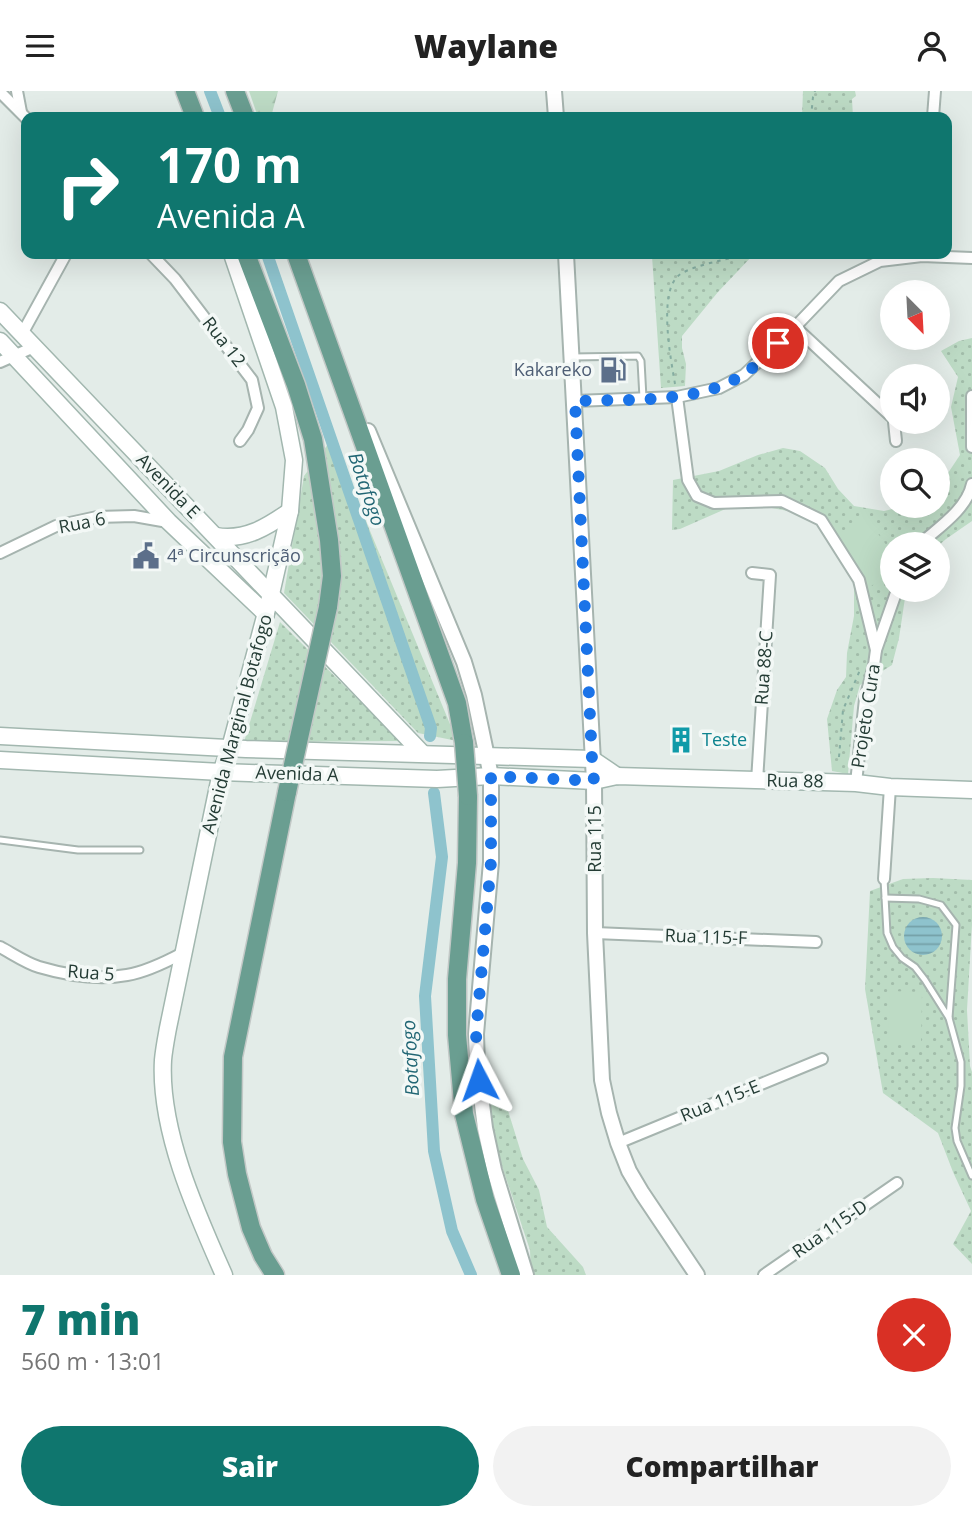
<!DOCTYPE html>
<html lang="pt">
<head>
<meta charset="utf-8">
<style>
  body { margin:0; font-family:"Open Sans",sans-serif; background:#f2f2f2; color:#222; height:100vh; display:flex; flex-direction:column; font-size:26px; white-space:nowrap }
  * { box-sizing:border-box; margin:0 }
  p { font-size:23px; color:#767676 }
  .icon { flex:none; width:38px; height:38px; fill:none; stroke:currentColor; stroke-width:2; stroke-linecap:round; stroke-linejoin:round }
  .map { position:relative; height:1184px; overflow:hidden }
  .panel { display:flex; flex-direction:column; background:#fff; flex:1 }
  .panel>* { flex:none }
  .guide { position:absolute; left:21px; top:21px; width:931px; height:147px; border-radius:14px; box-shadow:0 7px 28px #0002; background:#0f766e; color:#fff; overflow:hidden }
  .needle { width:46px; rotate:156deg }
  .buttons { position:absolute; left:880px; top:189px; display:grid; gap:14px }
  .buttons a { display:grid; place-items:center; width:70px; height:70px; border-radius:50%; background:#fff; box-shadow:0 7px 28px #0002; font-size:35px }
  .pin { position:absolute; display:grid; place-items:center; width:60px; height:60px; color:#fff; margin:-30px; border:4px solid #fff; border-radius:50%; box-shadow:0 2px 7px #0007 }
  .me { position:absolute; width:77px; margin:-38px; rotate:356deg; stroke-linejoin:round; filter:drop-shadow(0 0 5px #0008) }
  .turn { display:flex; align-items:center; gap:24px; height:147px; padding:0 21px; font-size:32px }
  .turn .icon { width:91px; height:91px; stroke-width:2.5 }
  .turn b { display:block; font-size:49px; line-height:60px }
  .round { display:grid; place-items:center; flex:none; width:74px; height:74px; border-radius:37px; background:#f2f2f2 }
  .summary { display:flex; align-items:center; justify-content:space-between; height:119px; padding:0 21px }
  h1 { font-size:42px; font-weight:800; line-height:52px; color:#0f766e }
  .cta { display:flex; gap:14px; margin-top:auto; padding:14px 21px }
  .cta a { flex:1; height:80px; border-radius:42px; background:#0f766e; color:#fff; font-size:28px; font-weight:800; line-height:80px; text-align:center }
  .cta a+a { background:#f2f2f2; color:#222 }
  header { display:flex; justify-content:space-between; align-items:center; height:91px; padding:0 21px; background:#fff; font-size:32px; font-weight:800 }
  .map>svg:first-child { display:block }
</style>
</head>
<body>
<header><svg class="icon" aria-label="menu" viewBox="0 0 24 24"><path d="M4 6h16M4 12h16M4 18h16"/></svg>Waylane<svg class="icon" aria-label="person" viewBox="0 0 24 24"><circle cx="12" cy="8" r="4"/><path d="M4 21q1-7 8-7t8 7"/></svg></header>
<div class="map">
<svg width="972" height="1184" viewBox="0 0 972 1184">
  <defs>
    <pattern id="grass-dots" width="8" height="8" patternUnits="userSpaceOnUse" patternTransform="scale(1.75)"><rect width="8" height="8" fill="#bddbc5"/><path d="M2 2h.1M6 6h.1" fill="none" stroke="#a2bdaa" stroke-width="1.8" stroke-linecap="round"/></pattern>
    <pattern id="forest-firs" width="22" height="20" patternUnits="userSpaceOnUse" patternTransform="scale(1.75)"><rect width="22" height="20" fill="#bddbc5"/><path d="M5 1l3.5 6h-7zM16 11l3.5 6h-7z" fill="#a2bdaa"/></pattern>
    <pattern id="water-rules" width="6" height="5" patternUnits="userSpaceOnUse" patternTransform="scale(1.75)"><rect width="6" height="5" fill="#8ec3cd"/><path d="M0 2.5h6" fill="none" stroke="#74a0a7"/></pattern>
  </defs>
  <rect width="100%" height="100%" fill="#e3ece8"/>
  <g fill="url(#grass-dots)">
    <polygon points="803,0 855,0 856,5 852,8 853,26 802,26"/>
    <polygon points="654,163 754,163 718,201 682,245 682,257 686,273 685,295 661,297 652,165"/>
    <polygon points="972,247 972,430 946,448 938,455 938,453 892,453 892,499 908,499 905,507 899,547 892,574 860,594 854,615 848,683 832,680 827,628 837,599 846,586 847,562 854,525 854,493 841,459 810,424 755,414 730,416 680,438 672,439 673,389 719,380 758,364 783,357 800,360 825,377 838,398 854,415 884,420 905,415 938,415 938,397 960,364 951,316 958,286 941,260 959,250"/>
    <polygon points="332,348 457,650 418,642 284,502 304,385"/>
    <polygon points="280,531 400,650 244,651"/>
    <polygon points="933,787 972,789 972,833 967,919 970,975 972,981 972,1173 953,1153 971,1120 953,1081 938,1042 883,1002 865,898 870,800 903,788"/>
    <polygon points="487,990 506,1013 523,1068 539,1099 547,1136 583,1176 586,1184 531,1184 530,1159 498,1063 491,1025"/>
  </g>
  <polygon fill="url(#forest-firs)" points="249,0 278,0 271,26 261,26 257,23"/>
  <g fill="#bddbc5">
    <polygon points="864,423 892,462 892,478 869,497 832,449"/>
    <polygon points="890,900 922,901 921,952 888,952"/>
  </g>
  <circle fill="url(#water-rules)" cx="923" cy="845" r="19"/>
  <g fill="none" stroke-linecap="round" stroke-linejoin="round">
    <g stroke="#8ec3cd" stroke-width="12">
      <polyline points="210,0 220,26"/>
      <polyline points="267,163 431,637 430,645"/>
      <polyline points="434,702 442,766 425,905 434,1060 452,1140 471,1184"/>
    </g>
    <g stroke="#a6b4af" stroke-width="9">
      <g id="service">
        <polyline points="572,266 638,265 641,270 643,307"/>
        <polyline points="0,749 78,759 140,759"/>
        <polyline points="884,788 887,842 893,856 902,867 915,876 925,889 949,927 961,971 961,995 955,1037 957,1050 972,1085"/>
        <polyline points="885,807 919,808 941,814 956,834 949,927"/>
      </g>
    </g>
    <g stroke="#a6b4af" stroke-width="14">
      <g id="minor">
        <polyline points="17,0 21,21"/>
        <polyline points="0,1 26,27"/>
        <polyline points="933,26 935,0"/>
        <polyline points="151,163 175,188 252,289 258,317 248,339 240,350"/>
        <polyline points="795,236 892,326"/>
        <polyline points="22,243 66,163"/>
        <polyline points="0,271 34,256"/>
        <polyline points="972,305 972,356"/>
        <polyline points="677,306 688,389 697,405 714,412 782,410 821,429 859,489 876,559"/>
        <polyline points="575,310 677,306 719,297 744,284 795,236 839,190 880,170 922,165 972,167"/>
        <polyline points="894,331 896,350"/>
        <path d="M920,453C938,437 967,418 972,393"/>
        <polyline points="0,462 56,435 97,426 134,425 168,431"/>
        <polyline points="752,482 770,484 757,690"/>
        <polyline points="856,692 865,608 874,574 876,559 897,499"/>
        <polyline points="884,788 890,696"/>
        <polyline points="595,842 816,851"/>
        <path d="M0,856C13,863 26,872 39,876C66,884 99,889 127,884C146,881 166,871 183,862"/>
        <polyline points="618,1052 822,968"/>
        <polyline points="764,1184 897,1092"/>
      </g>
    </g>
    <g stroke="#a6b4af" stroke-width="18">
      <g id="tertiary">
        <polyline points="554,0 556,26"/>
        <polyline points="566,163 594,690 595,842 602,989 609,1022 618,1052 629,1080 642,1102 697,1184"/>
        <polyline points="368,340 464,571 474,604 491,685 491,771 476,943 477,974 485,1037 494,1079 526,1184"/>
      </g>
    </g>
    <g stroke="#a2b7af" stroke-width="19">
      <g id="secondary">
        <polyline points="0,220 422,662"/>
        <polyline points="0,250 169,431 266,523"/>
        <path d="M216,445C245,450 267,436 290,420"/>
        <polyline points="0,645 246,658 592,668 617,685"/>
        <polyline points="0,669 221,681 437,688 491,685 594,690 617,685 856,692 890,696 972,699"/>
        <path d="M224,1184C196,1121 159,1039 163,969C164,958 166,948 168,937L221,681L230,657L271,503L290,420L294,369L284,316L232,163"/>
      </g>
    </g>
    <g stroke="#c2c8c6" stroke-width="21">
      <g id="primary">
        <polyline points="185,0 195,26"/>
        <polyline points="235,0 245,26"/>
        <polyline points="246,163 296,294 313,348 329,449 332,485 328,516"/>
        <polyline points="296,163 457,612 464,652"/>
        <polyline points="468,705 467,772 457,888 457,944 464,1023 485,1108 511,1184"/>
        <polyline points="275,1184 263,1165 251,1137 237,1083 232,1051 233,966 287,701"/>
      </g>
    </g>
    <g stroke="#85ada1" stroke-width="2" stroke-dasharray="3.5 5" stroke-linecap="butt">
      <polyline points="811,26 813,6 815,0"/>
      <path d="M675,293C671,269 658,203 678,185C688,176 722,169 736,166L739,163"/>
      <polyline points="839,666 843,619 860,579"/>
    </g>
    <use href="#service" stroke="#fff" stroke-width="5"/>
    <use href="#minor" stroke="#fff" stroke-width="10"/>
    <use href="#tertiary" stroke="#fff" stroke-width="14"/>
    <use href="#secondary" stroke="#fff" stroke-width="16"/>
    <use href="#primary" stroke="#6a9e91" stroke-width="18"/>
    <g stroke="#c2c8c6" stroke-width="21" stroke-linecap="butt">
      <g id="primary-bridge">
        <polyline points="464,652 468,705"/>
        <polyline points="287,701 328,516"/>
      </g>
    </g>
    <use href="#primary-bridge" stroke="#6a9e91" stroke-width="18"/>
  </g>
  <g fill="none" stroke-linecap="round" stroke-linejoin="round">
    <path stroke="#1a73e8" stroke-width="12" stroke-dasharray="0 21.6" d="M479,989L476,943L491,771V685L594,690L592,668L575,310C627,308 696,313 741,285C755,277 766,263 778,252"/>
  </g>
  <defs>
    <g id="fuel-bare" transform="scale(2.1)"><path d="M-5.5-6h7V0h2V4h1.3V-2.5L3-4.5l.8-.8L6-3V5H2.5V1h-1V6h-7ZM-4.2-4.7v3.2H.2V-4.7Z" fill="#5c6f8a" stroke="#f3f8f6" stroke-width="2.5" paint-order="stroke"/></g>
    <g id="civic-bare" transform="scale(2.1)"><path d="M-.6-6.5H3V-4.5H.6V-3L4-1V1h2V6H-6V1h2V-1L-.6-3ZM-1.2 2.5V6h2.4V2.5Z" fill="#5c6f8a" stroke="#f3f8f6" stroke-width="2.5" paint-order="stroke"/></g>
    <g id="building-bare" transform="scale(2.1)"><path d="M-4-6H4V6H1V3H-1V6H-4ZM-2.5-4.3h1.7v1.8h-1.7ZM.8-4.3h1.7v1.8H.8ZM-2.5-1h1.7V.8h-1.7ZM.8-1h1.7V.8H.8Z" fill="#0f9aa8" stroke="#f3f8f6" stroke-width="2.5" paint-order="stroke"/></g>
  </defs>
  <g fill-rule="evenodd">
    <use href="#fuel-bare" x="613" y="279"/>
    <use href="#civic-bare" x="146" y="465"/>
    <use href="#building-bare" x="681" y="649"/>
  </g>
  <g text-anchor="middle" stroke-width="7" stroke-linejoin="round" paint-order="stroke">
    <g font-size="18" fill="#243c35" stroke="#f3f8f6">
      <text transform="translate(224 251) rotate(52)" y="6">Rua 12</text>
      <text transform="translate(168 395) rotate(46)" y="6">Avenida E</text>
      <text transform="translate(82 432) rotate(-11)" y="6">Rua 6</text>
      <text transform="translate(764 577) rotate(-86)" y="6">Rua 88-C</text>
      <text transform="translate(866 625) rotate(-81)" y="6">Projeto Cura</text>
      <text transform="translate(237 633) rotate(-75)" y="6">Avenida Marginal Botafogo</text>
      <text transform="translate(297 683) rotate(2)" y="6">Avenida A</text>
      <text transform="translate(795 690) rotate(1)" y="6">Rua 88</text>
      <text transform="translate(595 748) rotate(-90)" y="6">Rua 115</text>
      <text transform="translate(706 846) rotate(2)" y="6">Rua 115-F</text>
      <text transform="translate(91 882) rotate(4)" y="6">Rua 5</text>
      <text transform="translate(720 1010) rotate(-22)" y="6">Rua 115-E</text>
      <text transform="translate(830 1138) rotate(-35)" y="6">Rua 115-D</text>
    </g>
    <g font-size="18" fill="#4e5e75" stroke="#f3f8f6" text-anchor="end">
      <text x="592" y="285">Kakareko</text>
      <text x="167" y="471" text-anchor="start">4ª Circunscrição</text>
    </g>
    <g font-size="18" fill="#0d838f" stroke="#f3f8f6" text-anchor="start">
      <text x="702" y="655">Teste</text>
    </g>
    <g font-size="19" font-style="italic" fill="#216674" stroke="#f3f8f6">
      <text transform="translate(367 398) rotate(71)" y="7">Botafogo</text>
      <text transform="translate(410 967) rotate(-93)" y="7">Botafogo</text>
    </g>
  </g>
</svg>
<div class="buttons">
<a><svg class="needle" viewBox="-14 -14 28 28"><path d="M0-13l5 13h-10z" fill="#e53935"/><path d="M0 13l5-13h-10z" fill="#767676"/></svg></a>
<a><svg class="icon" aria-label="sound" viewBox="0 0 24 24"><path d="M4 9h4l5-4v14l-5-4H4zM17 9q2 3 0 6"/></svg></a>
<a><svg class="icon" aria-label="search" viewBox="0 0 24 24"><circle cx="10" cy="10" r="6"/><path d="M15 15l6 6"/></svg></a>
<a><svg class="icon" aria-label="layers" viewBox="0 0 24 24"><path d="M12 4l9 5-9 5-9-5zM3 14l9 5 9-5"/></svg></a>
</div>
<div class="pin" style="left:778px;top:252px;background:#d93025"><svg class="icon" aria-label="arrive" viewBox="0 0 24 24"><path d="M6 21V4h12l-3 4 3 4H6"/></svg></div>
<svg class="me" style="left:479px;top:989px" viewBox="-20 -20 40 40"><path d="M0-17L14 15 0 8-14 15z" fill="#1a73e8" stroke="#fff" stroke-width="4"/></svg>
<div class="guide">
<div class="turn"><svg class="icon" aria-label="right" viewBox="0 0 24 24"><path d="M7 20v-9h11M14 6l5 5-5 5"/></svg><div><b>170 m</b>Avenida A</div></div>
</div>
</div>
<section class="panel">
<div class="summary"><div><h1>7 min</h1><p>560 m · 13:01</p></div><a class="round" style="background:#d93025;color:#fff"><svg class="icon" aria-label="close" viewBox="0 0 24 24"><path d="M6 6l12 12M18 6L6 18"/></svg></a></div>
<div class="cta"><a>Sair</a><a>Compartilhar</a></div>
</section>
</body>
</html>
